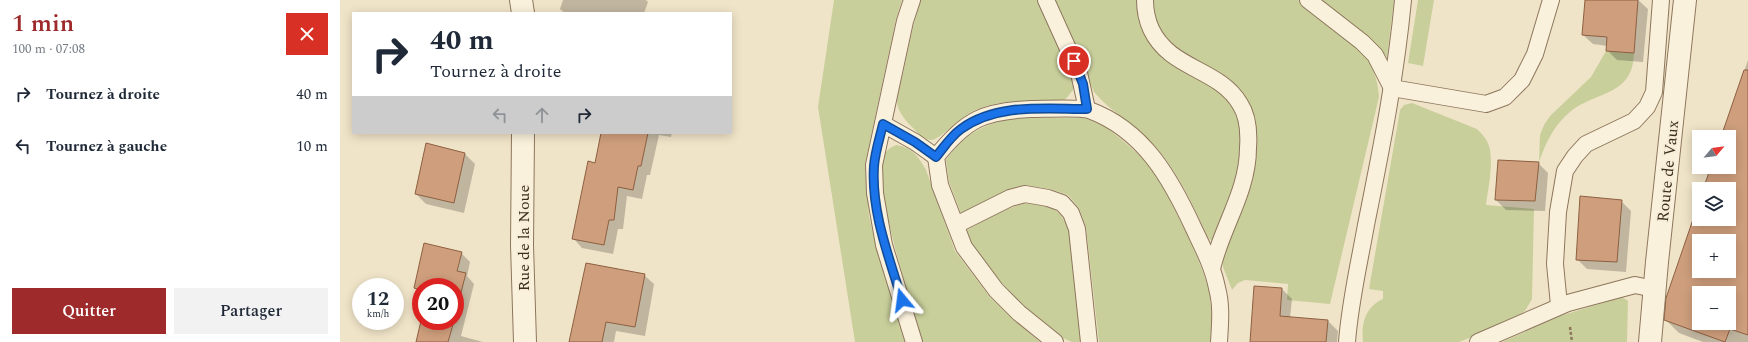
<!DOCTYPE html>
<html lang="fr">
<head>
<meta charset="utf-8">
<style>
  body { margin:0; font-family:Spectral,serif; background:#f2f2f3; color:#1f2937; height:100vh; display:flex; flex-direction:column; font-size:15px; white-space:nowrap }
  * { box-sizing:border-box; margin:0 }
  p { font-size:13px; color:#747a83 }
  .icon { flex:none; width:22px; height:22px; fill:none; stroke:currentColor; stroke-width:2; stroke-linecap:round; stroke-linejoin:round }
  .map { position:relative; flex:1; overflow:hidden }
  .drawer { display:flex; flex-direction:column; background:#fff; width:340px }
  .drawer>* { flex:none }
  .banner { position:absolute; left:12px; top:12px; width:380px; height:122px; border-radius:0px; box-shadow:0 2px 10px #0003; background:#fff; color:#1f2937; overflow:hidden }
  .needle { width:26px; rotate:61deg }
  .fabs { position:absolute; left:1352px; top:130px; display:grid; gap:8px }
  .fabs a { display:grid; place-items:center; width:44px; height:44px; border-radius:0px; background:#fff; box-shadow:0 2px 10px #0003; font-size:20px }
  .speed { position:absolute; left:12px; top:278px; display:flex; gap:8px; font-size:20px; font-weight:700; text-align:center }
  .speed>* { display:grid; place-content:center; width:52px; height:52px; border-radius:50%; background:#fff; box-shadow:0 2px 10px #0003; line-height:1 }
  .speed small { font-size:10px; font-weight:400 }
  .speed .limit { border:6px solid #d22; background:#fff; color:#111 }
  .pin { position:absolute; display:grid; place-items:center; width:34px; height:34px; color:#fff; margin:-17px; border:2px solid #fff; border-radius:50%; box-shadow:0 1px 4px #0007 }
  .me { position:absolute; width:44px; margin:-22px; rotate:344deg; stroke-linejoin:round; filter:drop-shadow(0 0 3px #0008) }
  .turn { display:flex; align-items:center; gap:14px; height:84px; padding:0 12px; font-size:18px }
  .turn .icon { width:52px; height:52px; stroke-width:2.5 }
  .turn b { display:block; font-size:28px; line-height:34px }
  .lanes { display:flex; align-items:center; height:38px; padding:0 12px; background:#0003; justify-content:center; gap:20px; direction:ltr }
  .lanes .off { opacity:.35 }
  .round { display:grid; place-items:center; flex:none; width:42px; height:42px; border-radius:0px; background:#f2f2f3 }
  .overview { display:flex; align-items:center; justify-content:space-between; height:68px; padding:0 12px }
  h1 { font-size:24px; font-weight:600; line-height:30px; color:#9e2a2b }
  .action { display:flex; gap:8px; margin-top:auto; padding:8px 12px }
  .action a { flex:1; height:46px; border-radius:0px; background:#9e2a2b; color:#fff; font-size:16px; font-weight:600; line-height:46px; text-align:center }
  .action a+a { background:#f2f2f3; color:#1f2937 }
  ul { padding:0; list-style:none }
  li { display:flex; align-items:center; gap:12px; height:52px; padding:0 12px }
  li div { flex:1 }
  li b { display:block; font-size:15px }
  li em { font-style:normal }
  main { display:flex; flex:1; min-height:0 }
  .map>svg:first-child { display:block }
</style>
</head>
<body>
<main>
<section class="drawer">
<div class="overview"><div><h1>1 min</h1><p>100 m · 07:08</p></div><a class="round" style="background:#d93025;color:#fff"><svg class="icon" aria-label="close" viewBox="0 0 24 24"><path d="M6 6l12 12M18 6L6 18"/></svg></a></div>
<ul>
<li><svg class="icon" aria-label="right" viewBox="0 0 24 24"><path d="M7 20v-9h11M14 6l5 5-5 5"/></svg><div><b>Tournez à droite</b></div><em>40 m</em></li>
<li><svg class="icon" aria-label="left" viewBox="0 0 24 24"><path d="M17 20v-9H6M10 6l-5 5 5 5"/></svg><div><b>Tournez à gauche</b></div><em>10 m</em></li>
</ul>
<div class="action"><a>Quitter</a><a>Partager</a></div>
</section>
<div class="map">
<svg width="1408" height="342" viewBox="0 0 1408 342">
  <rect width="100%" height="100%" fill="#f0e4c8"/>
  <g fill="#c9cf9b">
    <polygon points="494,0 562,0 556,19 525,164 529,216 536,247 565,342 515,342 478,107"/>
    <path d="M581,0H699L733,75V90L724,101C692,103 658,96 628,114C620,119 598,140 592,140C585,140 578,134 574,129C567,122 557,112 557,101C557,92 561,82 563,74C568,49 573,24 581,0Z"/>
    <path d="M713,0H798L802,26L885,95C891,103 897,110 899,119C909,161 889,203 873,241L869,239C852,204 837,168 809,140C792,123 770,111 754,92Z"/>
    <path d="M811,0H958L1017,47C1031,61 1038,77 1039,97L990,304L947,300L948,284L905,280L898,283L892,290L883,267V256L912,115L832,47L815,21Z"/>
    <polygon points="979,0 1054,0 1047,57 1023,36"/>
    <polygon points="1078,0 1094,0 1083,66 1068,63"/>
    <path d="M1266,51L1294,53C1293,96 1257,91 1231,111C1214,125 1206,142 1199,162L1200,135L1204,125L1210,116L1251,77Z"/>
    <path d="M1072,103L1137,129C1142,134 1147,139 1149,146C1154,162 1148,189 1146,205L1194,209L1192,299L1185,311L1170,322L1119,342H1023C1021,324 1025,307 1043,299V291L1029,289L1060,110L1064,105Z"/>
    <path d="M682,118H745L766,127L781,139L797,153L812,169L824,188L853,247L863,272L869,290L872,315L870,342H759L746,227L739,208L728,195L710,189L684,185L667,190L621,213L609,182L606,160C627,131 646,122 682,118Z"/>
    <path d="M556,145C572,147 579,157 586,170L615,251L649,296L674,320L700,342H583C573,307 529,181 546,152C549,148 552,147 556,145Z"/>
    <path d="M685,203C710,207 719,205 729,231L741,342C738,342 734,342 732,342C707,334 642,266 631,242C629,238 628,234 627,230C646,220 664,209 685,203Z"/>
    <polygon points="1282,297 1288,301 1287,342 1162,342 1220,316"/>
  </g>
  <g fill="#0003" fill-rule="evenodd">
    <polygon points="223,0 306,0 308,2 304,13 225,13 220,9"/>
    <polygon points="1246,0 1298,0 1308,9 1303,62 1277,60 1267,50 1268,46 1253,44 1243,35"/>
    <path d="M1408,60V342H1363L1339,333L1326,320L1359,205V219H1389V189H1364L1372,167H1389V137H1382ZM1359,241H1389V271H1359ZM1359,293H1389V323H1359Z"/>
    <polygon points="262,133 332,133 331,137 319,135 310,175 307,175 302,199 287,196 283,229 278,229 273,254 242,248 233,238 256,164"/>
    <polygon points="87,145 125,154 135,164 124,213 86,204 76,194"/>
    <polygon points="1198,163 1208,173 1205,211 1166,210 1156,200"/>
    <polygon points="1281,201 1291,211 1286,272 1247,269 1237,259"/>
    <polygon points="121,253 130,262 127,276 134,284 121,336 143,342 77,342 82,321 115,321 115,287 81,287 81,294 75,287"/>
    <polygon points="304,275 314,284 305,336 276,331 274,342 230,342"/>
    <polygon points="942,289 952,299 950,318 988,321 998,331 997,342 912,342"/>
  </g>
  <g fill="#cf9f7d" stroke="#8d5f41" fill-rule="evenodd">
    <polygon points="1245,0 1298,0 1294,53 1266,51 1267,37 1242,35"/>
    <path d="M1404,70H1408V335L1390,329L1385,342L1324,320L1326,298L1359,202V219H1389V189H1363L1371,167H1389V137H1381ZM1359,241H1389V271H1359ZM1359,293H1389V323H1359Z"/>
    <polygon points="261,133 308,133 301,166 298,166 293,190 278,187 274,220 269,220 264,245 232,239 248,161 255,163"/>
    <polygon points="86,143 125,153 114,203 75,194"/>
    <polygon points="1158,160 1199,162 1195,201 1155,200"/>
    <polygon points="1240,196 1282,200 1277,262 1236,260"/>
    <polygon points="84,243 122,252 117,271 126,273 115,316 115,287 81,287 81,290 74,288"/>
    <polygon points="246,263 305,274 295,327 266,322 262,342 229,342"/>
    <polygon points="914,286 942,288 940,316 988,320 986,342 910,342"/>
    <polygon points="81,321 114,321 108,342 76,342"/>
  </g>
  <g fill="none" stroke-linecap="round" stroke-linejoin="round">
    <g stroke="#8d765c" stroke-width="18">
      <g id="service">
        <polyline points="572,0 565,21 534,165 535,193 544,245 574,342"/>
        <polyline points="706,0 739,73 747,109"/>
        <path d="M805,0C805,10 807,20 811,29C830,70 879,68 900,104C908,116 909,134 908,148C908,192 881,228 872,269"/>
        <polyline points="968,0 1022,42 1035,55 1052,88 1146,104 1165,97 1182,80 1195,54 1211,0"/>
        <polyline points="543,124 575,142 596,157"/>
        <polyline points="616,225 670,198 685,194 708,198 722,203 731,213 737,229 749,342"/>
        <polyline points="1219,305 1215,264 1218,212 1225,171 1235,156 1246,144 1294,121 1307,107 1314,92 1321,0"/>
        <path d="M715,342L679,313L656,290L624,247L600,185L596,157C626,119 644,111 691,109C703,109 740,107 749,110C804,130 831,179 854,229C863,248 873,267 877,288C882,306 880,324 879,342"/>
        <path d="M1007,342C1010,302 1019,264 1026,225C1041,150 1056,76 1063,0"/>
        <polyline points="1138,342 1228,303 1295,285 1314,289"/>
      </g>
    </g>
    <g stroke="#8d765c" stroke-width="24">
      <g id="minor">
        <polyline points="181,0 183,13"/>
        <polyline points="183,133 182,245 185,342"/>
      </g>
    </g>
    <g stroke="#8d765c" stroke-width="24">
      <polyline id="tertiary" points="1310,342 1317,262 1345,0"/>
    </g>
    <polyline stroke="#8d765c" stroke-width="2.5" stroke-dasharray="3 2" stroke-linecap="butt" points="1230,327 1232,342"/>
    <use href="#service" stroke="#faf1dc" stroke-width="16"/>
    <use href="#minor" stroke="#faf1dc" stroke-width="22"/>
    <use href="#tertiary" stroke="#faf1dc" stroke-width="22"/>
  </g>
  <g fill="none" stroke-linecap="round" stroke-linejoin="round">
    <g stroke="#114b97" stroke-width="10">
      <path id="route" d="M562,300C549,257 531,212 534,166C535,152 540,137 543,124L575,142L596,157C604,147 611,136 621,129C657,103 705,109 747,109L743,84L734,61"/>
    </g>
    <use href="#route" stroke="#1a73e8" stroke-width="7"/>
  </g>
  <g text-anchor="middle" stroke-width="4" stroke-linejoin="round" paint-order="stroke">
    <g font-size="16" fill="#3d2e20" stroke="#f7eed8">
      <text transform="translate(1327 171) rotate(-84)" y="6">Route de Vaux</text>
      <text transform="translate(183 238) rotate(-90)" y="6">Rue de la Noue</text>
    </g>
  </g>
</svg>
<div class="fabs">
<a><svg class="needle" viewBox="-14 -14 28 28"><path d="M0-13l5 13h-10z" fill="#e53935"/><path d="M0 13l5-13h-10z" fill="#747a83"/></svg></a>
<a><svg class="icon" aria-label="layers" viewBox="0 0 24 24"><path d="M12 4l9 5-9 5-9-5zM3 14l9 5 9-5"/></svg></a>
<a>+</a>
<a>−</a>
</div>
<div class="speed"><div>12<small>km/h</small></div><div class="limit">20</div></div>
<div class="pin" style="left:734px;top:61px;background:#d93025"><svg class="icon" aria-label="arrive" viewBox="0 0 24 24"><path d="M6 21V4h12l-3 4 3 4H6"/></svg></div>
<svg class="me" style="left:562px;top:300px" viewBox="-20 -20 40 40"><path d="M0-17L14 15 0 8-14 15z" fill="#1a73e8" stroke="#fff" stroke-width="4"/></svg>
<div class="banner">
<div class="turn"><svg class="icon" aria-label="right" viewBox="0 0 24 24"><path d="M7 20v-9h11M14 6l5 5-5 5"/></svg><div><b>40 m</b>Tournez à droite</div></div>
<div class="lanes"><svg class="icon off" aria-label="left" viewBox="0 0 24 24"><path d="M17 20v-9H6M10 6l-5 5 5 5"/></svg><svg class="icon off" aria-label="ahead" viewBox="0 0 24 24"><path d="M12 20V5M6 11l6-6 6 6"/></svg><svg class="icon" aria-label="right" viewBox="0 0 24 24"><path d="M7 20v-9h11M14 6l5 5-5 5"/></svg></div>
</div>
</div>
</main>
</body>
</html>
